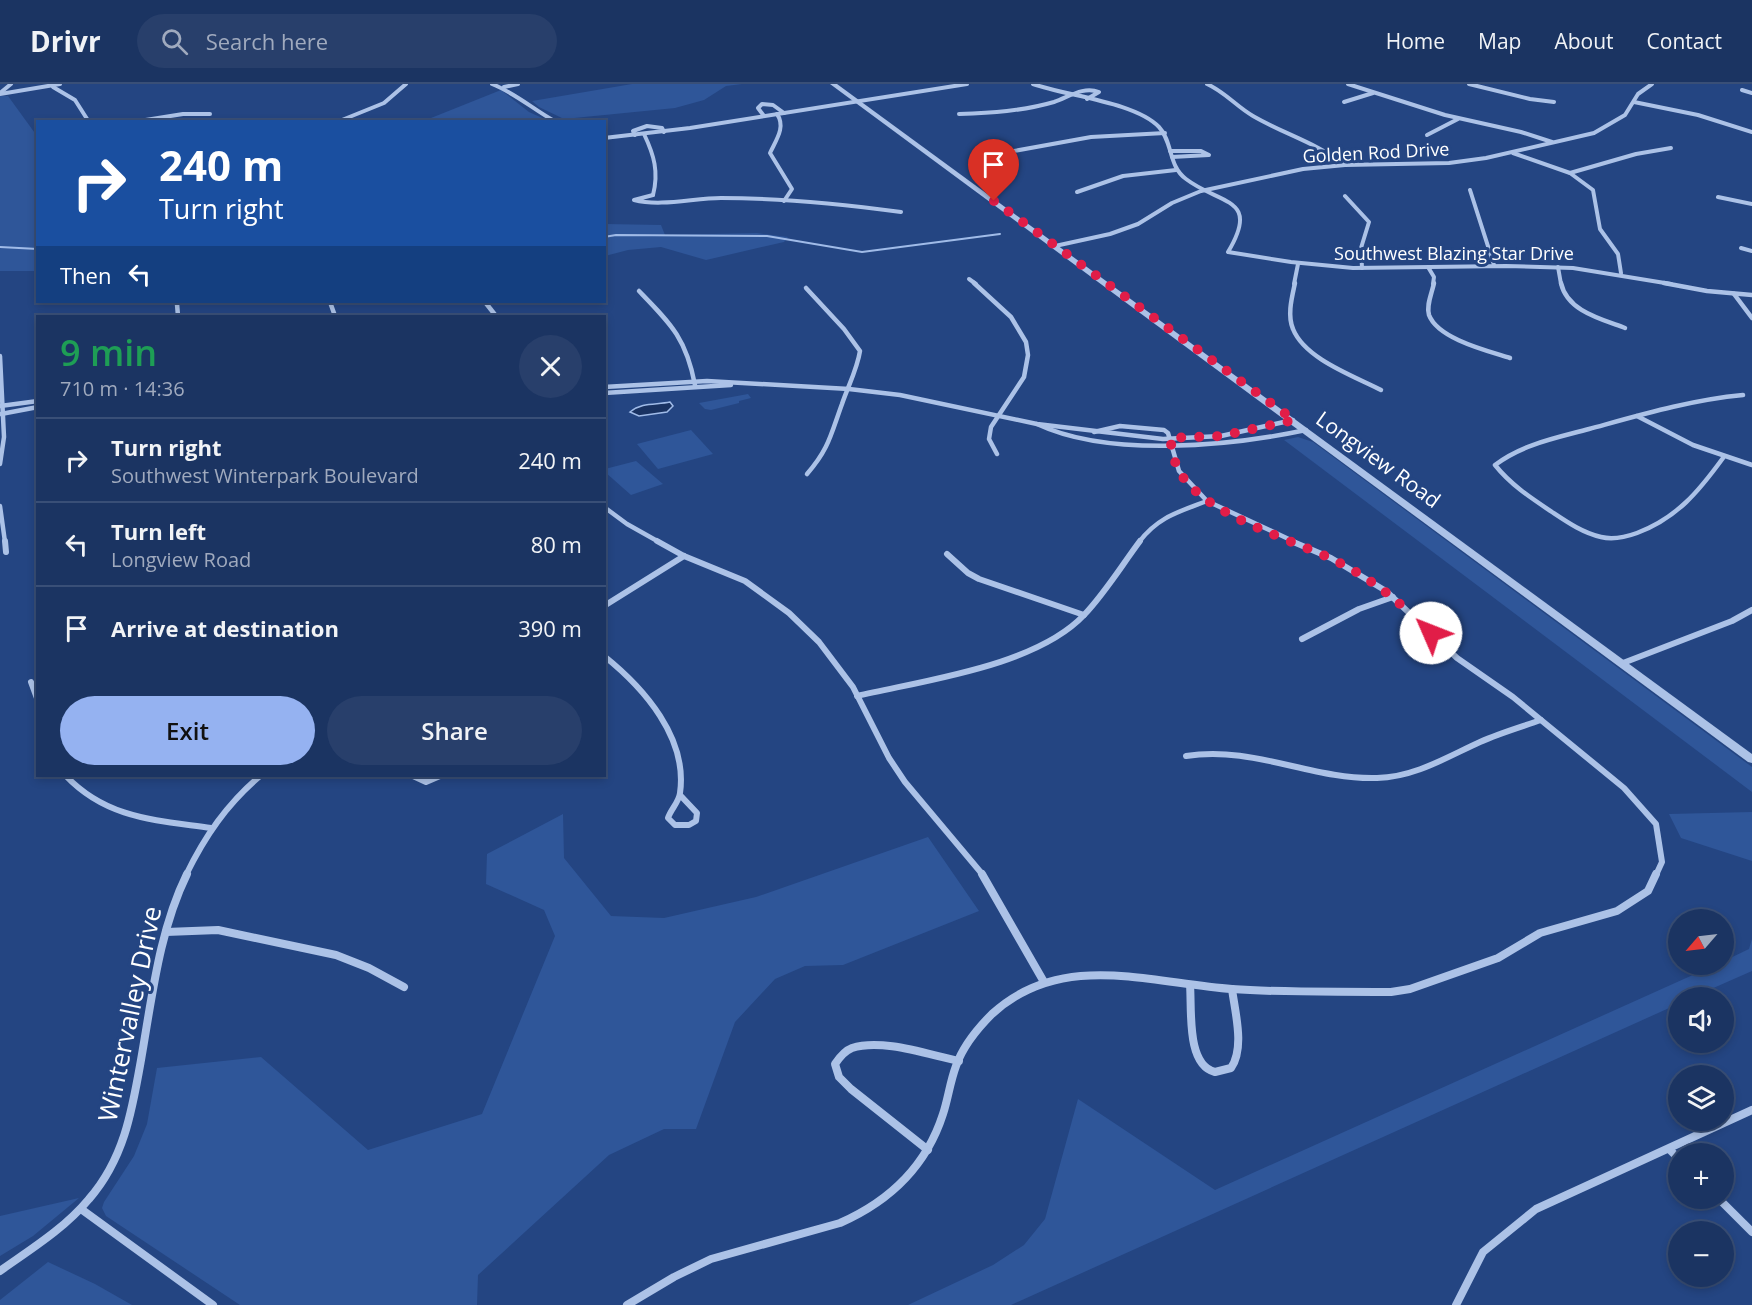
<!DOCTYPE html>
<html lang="en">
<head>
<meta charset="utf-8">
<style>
  body { margin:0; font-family:"Open Sans",sans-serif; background:#283f6b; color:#f1f3f6; height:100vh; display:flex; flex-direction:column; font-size:22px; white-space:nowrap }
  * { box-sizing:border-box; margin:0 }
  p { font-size:20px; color:#a0aabe }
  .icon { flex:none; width:33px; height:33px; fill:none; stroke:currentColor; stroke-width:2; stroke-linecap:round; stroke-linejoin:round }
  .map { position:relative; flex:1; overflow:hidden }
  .details { position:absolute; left:36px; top:231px; width:570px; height:462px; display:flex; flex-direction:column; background:#1b3462; border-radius:0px; box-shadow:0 3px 9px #0003,0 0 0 2px #394f77 }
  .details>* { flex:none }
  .guide { position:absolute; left:36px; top:36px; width:570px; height:183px; border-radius:0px; box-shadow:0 3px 9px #0003,0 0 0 2px #394f77; background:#1a4fa0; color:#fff; overflow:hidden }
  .needle { width:39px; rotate:242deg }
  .tools { position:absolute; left:1668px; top:825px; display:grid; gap:12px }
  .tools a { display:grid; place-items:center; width:66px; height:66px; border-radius:50%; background:#1b3462; box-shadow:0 3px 9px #0003,0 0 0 2px #394f77; font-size:30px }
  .pin { position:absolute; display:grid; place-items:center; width:51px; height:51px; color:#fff; margin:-62px -26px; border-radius:50% 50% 50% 0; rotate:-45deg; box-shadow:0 0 6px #0007 }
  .pin .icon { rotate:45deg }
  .me { position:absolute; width:66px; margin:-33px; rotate:314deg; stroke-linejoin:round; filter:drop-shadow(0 0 4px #0008) }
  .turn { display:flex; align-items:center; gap:21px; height:126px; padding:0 24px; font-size:27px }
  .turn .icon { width:78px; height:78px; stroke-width:2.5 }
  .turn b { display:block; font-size:42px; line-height:51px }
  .then { display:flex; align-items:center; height:57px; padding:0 24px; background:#0003; gap:12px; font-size:22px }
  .round { display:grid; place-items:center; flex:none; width:63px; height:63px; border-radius:32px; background:#283f6b }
  .head { display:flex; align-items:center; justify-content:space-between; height:102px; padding:0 24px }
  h1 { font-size:36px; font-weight:600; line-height:45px; color:#1e9e55 }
  .cta { display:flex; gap:12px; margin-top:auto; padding:12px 24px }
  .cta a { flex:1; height:69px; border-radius:36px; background:#95b2f1; color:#111; font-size:24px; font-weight:600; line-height:69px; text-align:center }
  .cta a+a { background:#283f6b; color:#f1f3f6 }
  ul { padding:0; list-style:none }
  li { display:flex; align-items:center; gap:18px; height:84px; padding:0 24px; border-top:2px solid #394f77 }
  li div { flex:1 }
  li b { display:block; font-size:22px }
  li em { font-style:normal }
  header { display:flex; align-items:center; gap:36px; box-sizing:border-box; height:84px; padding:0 30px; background:#1b3462; border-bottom:2px solid #394f77 }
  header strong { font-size:28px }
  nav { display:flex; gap:33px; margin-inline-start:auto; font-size:21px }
  .search { width:420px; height:54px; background:#283f6b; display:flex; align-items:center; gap:15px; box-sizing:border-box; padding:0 21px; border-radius:33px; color:#a0aabe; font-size:22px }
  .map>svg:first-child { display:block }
</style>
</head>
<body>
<header>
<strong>Drivr</strong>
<div class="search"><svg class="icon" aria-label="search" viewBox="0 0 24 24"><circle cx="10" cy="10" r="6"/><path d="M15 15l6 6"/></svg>Search here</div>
<nav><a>Home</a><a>Map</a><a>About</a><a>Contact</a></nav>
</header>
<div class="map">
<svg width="1752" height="1221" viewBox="0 0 1752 1221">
  <rect width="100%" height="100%" fill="#244582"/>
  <g fill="#2f5699">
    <polygon points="632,0 742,0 726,2 704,16 675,24 564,35 539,23 532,17"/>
    <polygon points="501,6 529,28 549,37 421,38"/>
    <polygon points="0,12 8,12 37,52 37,122 34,125 37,128 37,187 0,187"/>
    <polygon points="605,140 661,141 665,151 757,149 788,153 784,158 706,176 661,163 628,166 605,172"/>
    <polygon points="748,310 751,314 739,317 739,319 711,326 705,325 699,319"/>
    <polygon points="691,346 713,370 658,385 637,360"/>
    <polygon points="1298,353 1313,358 1752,683 1752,708 1284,356"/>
    <polygon points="636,377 663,400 631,411 605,388 605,385"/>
    <polygon points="1752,728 1752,777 1681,754 1669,730"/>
    <polygon points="563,730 564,774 611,832 664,834 756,813 928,753 979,827 843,881 805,882 775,895 735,938 696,1045 664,1045 609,1071 478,1191 477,1221 240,1221 106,1132 102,1124 104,1118 134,1072 147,1040 157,984 261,973 368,1066 482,1030 555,852 544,826 486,800 487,770"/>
    <polygon points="1752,855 1752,887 1693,913 1678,914 1678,920 1011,1221 908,1221 993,1181 1024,1161 1045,1135 1078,1015 1215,1106 1715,881 1724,880 1724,877 1749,865"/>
    <polygon points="79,1114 33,1152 0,1172 0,1132"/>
    <polygon points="48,1178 95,1200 132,1221 0,1221 0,1216"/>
  </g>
  <path fill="#193262" stroke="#a0bbe8" stroke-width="1.5" d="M670,318L673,322L667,328L639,332L630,328C642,318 656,321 670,318Z"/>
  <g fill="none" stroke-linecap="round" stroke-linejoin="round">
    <g stroke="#a0bbe8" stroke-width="2">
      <polyline points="604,153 616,151 767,152 862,168 1000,150"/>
      <polyline points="0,163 38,165"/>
    </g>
    <g stroke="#acc2e7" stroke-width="4">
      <path d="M492,0C515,9 534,26 556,38"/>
      <path d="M1033,0C1067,12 1135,18 1159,43C1173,58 1168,82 1186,95C1220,121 1261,113 1228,168L1291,178L1353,184L1506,182L1573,184L1671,200"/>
      <path d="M1207,0C1225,8 1237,23 1253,32C1284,50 1317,59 1345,81"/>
      <polyline points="1348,0 1445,31 1521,48 1552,58"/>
      <polyline points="1469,0 1530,15 1554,18"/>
      <polyline points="53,3 75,16 89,38"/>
      <polyline points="504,3 518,0"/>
      <polyline points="1742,6 1752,9"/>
      <polyline points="0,9 11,0"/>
      <polyline points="0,10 60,0"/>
      <polyline points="1344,18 1373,9"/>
      <polyline points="1634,18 1698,31 1752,48"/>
      <path d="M777,30C786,43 776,56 770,69L792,105L784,117"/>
      <path d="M959,30C991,29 1023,27 1054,18C1069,13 1083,2 1099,8L1087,15"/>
      <polyline points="764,32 758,24 762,20 773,21 784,29"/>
      <polyline points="133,38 183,30 210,30"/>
      <polyline points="337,38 384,19 406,0"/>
      <path d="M644,50C654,71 659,88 653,111"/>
      <polyline points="635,51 633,47 647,42 662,44 664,48"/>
      <polyline points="1427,51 1458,35"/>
      <polyline points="604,54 690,44 967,0"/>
      <polyline points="1014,67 1091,53 1165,49"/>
      <polyline points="1170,67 1201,67 1209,71 1172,73"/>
      <polyline points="1513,69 1570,89 1593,106 1600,145 1618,170 1621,189"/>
      <polyline points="1570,89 1636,70 1671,64"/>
      <polyline points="1470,106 1494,181"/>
      <polyline points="1077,108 1123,92 1176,86"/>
      <path d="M653,111L634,116C661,123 694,114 721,114C782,114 841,120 901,128"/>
      <polyline points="1345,112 1369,138 1361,164 1362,184"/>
      <polyline points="1718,113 1752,120"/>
      <polyline points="1055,162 1110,150 1138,140 1172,119 1201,107 1303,85 1345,81 1449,79 1486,74 1594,49 1625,31 1638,10 1652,0"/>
      <polyline points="1741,164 1752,167"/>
      <polyline points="1428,183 1434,193 1433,200"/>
      <polyline points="1558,183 1561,200"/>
      <polyline points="969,195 976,200"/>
      <polyline points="1294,200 1298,180"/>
    </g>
    <g stroke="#acc2e7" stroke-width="4.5">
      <polyline points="974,199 1011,233 1026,258 1028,271 1024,293 991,343 989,355 997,370"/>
      <path d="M1295,199C1292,213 1287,231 1293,245C1305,275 1354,292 1381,306"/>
      <path d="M1434,199C1432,209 1426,221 1429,231C1438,255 1488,267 1510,274"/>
      <path d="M1561,199C1567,227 1601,235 1625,244"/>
      <polyline points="1664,199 1707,207 1752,211"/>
      <path d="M806,204L844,245L860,267C857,286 848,302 842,320C831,350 829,365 807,390"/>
      <path d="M639,207C671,240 686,254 695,301"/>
      <polyline points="1734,210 1752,234"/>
      <polyline points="330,218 335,232"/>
      <polyline points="485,218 496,232"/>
      <polyline points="177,220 178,232"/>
      <polyline points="0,272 4,353 0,380"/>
      <polyline points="604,303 707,297 849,305 900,311 1037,340 1163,355 1221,352 1293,336"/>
      <polyline points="604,309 731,301"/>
      <polyline points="0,322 38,317"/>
      <polyline points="1,330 38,323"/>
      <polyline points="1637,332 1693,361 1752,381"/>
      <path d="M1037,340C1109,374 1230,362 1306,346"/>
      <polyline points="1094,348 1120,342 1164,346 1168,349 1179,387 1207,417 1295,458"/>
      <path d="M1723,374C1699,407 1677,434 1637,449C1626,453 1613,456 1601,453C1583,449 1567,438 1552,428C1531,414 1511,401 1495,381C1523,360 1556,354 1589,345C1640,331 1690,316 1743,311"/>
      <polyline points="0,422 5,458"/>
      <polyline points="604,423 627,440 659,458"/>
      <path d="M1139,458C1158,433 1178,428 1207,417"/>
    </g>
    <g stroke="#acc2e7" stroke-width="6">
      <polyline points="5,457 6,468"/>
      <polyline points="657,457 684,472 745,497 789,529 819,558 853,603 889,674 905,698 983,791"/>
      <polyline points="1291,457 1331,474 1386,507 1457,574 1513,613 1624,704 1656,740 1662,778 1656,791"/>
      <polyline points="947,470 968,489 979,495 1084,531"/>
      <polyline points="604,522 684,472"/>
      <polyline points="1302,555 1359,525 1393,513"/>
      <path d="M604,572C644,604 688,654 680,709C679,718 671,725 668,734L675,741H689L696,737L697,729L680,711"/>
      <polyline points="1623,579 1732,537 1752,526"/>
      <polyline points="31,598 38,617"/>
      <path d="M857,612C925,596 1036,582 1084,531C1105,509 1122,481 1140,457"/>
      <path d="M1186,672C1252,661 1312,696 1377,694C1415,693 1447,673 1480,658C1500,649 1521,643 1541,636"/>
      <path d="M66,692C107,735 156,736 211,744"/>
      <polyline points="413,692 426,698 440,692"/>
      <path d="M186,791C205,752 227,720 260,692"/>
    </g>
    <g stroke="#acc2e7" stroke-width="8">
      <polyline points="982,790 1044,898"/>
      <polyline points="166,848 218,846 336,871 369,884 404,903"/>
      <path d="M1190,901C1192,925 1186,981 1215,988L1231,984C1245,964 1235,928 1232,905"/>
      <polyline points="1669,1065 1678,1074"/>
      <path d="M928,1066L851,1005L839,993L835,980C839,974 844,967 852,964C882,954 929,971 959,977"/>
      <polyline points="1718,1114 1752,1148"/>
      <polyline points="81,1125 213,1221"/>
      <path d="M0,1187C31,1165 64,1145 89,1115C124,1075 132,1027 141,976C152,914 159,847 187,790"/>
      <path d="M627,1221L674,1193L711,1175L840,1139C890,1117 926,1083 943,1030C948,1015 950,998 956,982C963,962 977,945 992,930C1062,866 1149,899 1232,905C1285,909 1338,907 1391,908L1410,905L1498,874L1540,849L1617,827L1648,807L1656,790"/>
      <polyline points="1456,1221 1483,1168 1536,1125 1752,1026"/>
    </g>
    <polygon fill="#acc2e7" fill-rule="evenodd" points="830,0 837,0 1752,670 1752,679 1748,678"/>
  </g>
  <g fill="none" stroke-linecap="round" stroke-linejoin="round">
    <path stroke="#e11d48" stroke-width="10" stroke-dasharray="0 18" d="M994,117L1294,336L1221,352L1170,354C1172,366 1174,379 1180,389C1211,437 1301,456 1349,484C1380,501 1406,524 1431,549"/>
  </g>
  <g text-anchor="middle" stroke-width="6" stroke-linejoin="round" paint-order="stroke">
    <g font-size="18" fill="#fff" stroke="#244582">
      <text transform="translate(1376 69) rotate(-3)" y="6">Golden Rod Drive</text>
      <text x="1454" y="176">Southwest Blazing Star Drive</text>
    </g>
    <g font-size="21" fill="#fff" stroke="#244582">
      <text transform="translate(1378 376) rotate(36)" y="7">Longview Road</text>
    </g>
    <g font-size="26" fill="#fff" stroke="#244582">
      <text transform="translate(130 930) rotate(-78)" y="9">Wintervalley Drive</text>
    </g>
  </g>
</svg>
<div class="tools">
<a><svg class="needle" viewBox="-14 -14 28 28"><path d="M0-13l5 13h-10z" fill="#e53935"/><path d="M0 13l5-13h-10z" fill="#a0aabe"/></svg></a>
<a><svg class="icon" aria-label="sound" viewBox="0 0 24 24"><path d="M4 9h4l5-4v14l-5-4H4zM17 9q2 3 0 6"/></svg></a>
<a><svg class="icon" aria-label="layers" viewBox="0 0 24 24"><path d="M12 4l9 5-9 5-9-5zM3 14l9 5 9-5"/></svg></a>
<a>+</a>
<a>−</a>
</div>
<div class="pin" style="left:994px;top:117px;background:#d93025"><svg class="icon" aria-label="arrive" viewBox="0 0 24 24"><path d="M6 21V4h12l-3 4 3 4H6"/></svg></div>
<svg class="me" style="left:1431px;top:549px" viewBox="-20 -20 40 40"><circle r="19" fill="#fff"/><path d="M0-13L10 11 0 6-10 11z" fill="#e11d48"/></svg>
<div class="guide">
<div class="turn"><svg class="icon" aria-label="right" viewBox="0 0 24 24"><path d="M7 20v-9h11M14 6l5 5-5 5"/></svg><div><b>240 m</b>Turn right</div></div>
<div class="then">Then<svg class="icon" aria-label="left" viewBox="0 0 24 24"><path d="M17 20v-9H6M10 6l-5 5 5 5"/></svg></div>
</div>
<section class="details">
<div class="head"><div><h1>9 min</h1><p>710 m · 14:36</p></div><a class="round"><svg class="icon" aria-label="close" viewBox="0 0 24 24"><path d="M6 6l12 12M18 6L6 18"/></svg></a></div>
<ul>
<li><svg class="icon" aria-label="right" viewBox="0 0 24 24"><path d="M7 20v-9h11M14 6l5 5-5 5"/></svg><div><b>Turn right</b><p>Southwest Winterpark Boulevard</p></div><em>240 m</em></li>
<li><svg class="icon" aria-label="left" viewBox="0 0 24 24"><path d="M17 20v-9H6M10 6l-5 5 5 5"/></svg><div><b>Turn left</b><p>Longview Road</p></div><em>80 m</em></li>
<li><svg class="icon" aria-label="arrive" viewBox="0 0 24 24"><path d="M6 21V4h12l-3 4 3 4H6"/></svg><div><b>Arrive at destination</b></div><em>390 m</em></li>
</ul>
<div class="cta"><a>Exit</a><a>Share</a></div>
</section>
</div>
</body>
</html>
